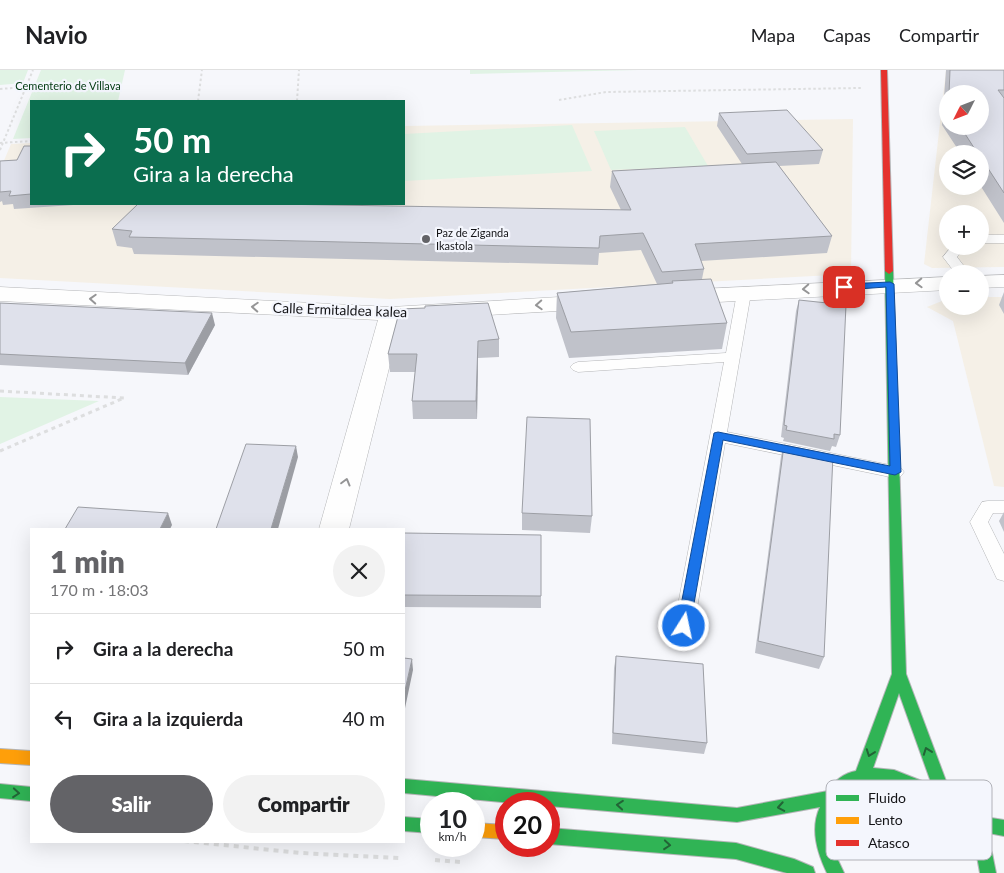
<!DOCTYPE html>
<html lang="es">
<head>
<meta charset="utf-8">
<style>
  body { margin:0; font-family:Lato,sans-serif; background:#f2f2f2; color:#202124; height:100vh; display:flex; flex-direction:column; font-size:19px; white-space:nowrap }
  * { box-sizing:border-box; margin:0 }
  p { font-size:16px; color:#757577 }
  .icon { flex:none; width:28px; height:28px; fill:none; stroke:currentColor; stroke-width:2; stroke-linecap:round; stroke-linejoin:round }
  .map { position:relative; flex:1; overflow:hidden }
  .panel { position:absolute; left:30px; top:458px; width:375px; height:315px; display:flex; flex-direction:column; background:#fff; border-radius:0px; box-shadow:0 5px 20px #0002 }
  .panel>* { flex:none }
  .banner { position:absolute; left:30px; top:30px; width:375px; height:105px; border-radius:0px; box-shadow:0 5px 20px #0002; background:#0b6e4f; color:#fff; overflow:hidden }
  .needle { width:32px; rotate:228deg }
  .controls { position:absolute; left:939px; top:15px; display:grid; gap:10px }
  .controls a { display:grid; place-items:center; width:50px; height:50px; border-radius:50%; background:#fff; box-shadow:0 5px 20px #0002; font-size:25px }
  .speed { position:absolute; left:420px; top:722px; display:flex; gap:10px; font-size:25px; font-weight:700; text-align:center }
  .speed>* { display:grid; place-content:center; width:65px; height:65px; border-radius:50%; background:#fff; box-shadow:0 5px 20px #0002; line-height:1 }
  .speed small { font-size:12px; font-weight:400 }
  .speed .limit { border:8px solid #d22; background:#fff; color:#111 }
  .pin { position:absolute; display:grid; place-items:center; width:42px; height:42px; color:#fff; margin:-21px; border-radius:10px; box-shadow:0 2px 8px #0006 }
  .me { position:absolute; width:55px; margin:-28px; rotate:10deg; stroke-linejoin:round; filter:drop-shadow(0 0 4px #0008) }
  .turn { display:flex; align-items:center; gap:18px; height:105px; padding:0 20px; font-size:22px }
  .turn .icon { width:65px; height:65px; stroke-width:2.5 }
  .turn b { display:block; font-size:35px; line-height:42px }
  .round { display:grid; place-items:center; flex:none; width:52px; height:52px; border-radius:26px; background:#f2f2f2 }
  .summary { display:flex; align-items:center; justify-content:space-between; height:85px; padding:0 20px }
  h1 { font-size:30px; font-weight:800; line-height:38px; color:#636367 }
  .button { display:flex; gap:10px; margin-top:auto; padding:10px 20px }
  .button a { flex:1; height:58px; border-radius:30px; background:#636367; color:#fff; font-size:20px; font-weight:800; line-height:58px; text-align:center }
  .button a+a { background:#f2f2f2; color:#202124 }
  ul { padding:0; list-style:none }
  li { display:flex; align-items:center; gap:15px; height:70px; padding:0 20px; border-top:1px solid #e0e0e0 }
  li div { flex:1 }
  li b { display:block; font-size:19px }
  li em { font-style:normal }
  header { display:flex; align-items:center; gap:30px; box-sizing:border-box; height:70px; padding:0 25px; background:#fff; border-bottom:1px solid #e0e0e0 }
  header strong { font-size:24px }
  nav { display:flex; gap:28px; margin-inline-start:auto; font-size:18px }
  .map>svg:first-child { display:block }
</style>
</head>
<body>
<header>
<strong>Navio</strong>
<nav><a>Mapa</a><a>Capas</a><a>Compartir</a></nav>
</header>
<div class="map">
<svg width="1004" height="803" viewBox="0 0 1004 803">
  <rect width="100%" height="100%" fill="#f6f7fb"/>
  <g fill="#f5f0e7" fill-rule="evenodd">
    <path d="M946,0H1004V197L932,198L924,194ZM948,24H980V56H948ZM948,84H980V116H948ZM948,144H980V176H948Z"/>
    <polygon points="853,49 851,204 390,229 0,208 0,100 11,74 31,73 31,134 404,134 404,56"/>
    <polygon points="980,227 1004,227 1004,417 994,416 953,251 927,237 947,229 948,236 980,236"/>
  </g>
  <g fill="#e1f3e5">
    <polygon points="0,0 28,0 23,13 0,15"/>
    <polygon points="41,0 125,0 118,31 31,31 31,68 13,69"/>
    <polygon points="470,0 639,0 470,4"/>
    <polygon points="572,55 592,101 404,111 404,64"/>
    <polygon points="685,57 708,96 611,100 594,61"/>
    <polygon points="0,327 99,331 0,374"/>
  </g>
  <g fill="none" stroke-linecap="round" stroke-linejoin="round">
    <g stroke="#b5b6b8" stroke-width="1">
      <g id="lane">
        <rect x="980" y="165" width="24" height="8"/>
        <polygon points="952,176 965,176 957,187 970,204 956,204 943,187"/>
        <polygon points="744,219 751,223 727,362 895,396 901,398 904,402 901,406 895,408 725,373 694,556 691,562 684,564 677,562 674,556 724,292 578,302 573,300 570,297 573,294 578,292 726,283 737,223"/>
        <polygon points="988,431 1004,431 1004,443 993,443 988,452 1004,484 1004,511 997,509 970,452 982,432"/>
      </g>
    </g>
    <g stroke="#b5b6b8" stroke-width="1">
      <g id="street">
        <polygon points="1004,205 1004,217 980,218 980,206"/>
        <polygon points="948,207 948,220 680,234 672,232 669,227 672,222 680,220"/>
        <polygon points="0,217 391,237 593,225 601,227 604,232 601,237 593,239 401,250 349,459 319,459 378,250 0,231"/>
      </g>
    </g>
    <g stroke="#b5b6b8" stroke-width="2">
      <g id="fast">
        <path d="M889,198L893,201L906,604L952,727L972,745L1004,750V766L983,762L992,783L996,803H980C978,788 974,773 965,760C941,729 862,683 837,734C831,747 829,761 832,775C835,785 840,794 844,803H827C817,782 810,759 820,737L737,752L549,736V734H525L404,723V709L737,738L828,721C833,711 845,703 856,701L892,604L885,201ZM899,623L932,715L894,700L873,698Z"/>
        <polygon points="0,714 31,717 31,731 0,728"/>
        <polygon points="404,747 431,749 431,763 404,761"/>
        <polygon points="549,758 736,773 794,789 813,797 815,803 787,803 736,789 549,774"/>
      </g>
    </g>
    <g stroke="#b5b6b8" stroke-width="2">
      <g id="slow">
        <polygon points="0,679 31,681 31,695 0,693"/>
        <polygon points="474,753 506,755 506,769 474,767"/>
      </g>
    </g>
    <g stroke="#b5b6b8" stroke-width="2">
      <polygon id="jam" points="881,0 887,0 893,201 889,204 885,201"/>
    </g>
    <g stroke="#dddedf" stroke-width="2" stroke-dasharray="2.5 2.5" stroke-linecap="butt">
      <polyline points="0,19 26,17"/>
      <polyline points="559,30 606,22 861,18"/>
      <polyline points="198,31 202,0"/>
      <polyline points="297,31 299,0"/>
      <polyline points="0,73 31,71"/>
      <polyline points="0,80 33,0"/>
    </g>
    <g stroke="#dddedf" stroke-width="3" stroke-dasharray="4 4" stroke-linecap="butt">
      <polyline points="0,321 124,328"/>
      <polyline points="0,381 124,328"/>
    </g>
    <g stroke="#dddedf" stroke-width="4" stroke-dasharray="5 5" stroke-linecap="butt">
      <polyline points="184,771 301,783 399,788"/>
      <polyline points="435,790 461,792"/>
    </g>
    <use href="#lane" fill="#fefefe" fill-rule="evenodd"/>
    <use href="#street" fill="#fefefe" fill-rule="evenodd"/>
    <use href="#fast" fill="#30b455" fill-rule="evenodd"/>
    <use href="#slow" fill="#ff9f0a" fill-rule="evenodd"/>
    <use href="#jam" fill="#e5322d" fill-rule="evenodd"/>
  </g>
  <g fill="#c0c2ca" fill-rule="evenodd">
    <path d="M946,0H1004V153L980,115V84H961L942,55ZM948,24H980V56H948Z"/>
    <polygon points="719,43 823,80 819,94 779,96 832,166 827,183 701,191 704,199 702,209 727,253 722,279 569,288 556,248 557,223 657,214 641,180 599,183 598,195 134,184 132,178 117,176 112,159 621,140 610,117 612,101 742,94 717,56"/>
    <polygon points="31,76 31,134 88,134 14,139 13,134 3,135 2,131 0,132 0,91 17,90"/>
    <polygon points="1004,222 1004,244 999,235"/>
    <polygon points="799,230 840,365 836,377 832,376 830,381 783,371 784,368 781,367 796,241"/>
    <polygon points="0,233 215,255 188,305 0,295"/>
    <polygon points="400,239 499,269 499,287 478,288 477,349 413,349 412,331 415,302 390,302 388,284"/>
    <polygon points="784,375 824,587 819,599 755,583 781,386"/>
    <polygon points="1004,442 1004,462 999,451"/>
    <polygon points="522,443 592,446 590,463 522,460"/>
    <polygon points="404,463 541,526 541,538 404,537"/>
    <polygon points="616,586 707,673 704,684 612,674 614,598"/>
  </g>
  <g fill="#9c9ea4">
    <polygon points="212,243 215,255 188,305 185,293"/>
    <polygon points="478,271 478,288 477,349 476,331"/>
    <polygon points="296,376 298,387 278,459 271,459"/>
    <polygon points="168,443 172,455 170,459 160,459"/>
    <polygon points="412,589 413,600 404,643 404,625"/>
  </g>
  <g fill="#dfe1eb" stroke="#9c9ea4">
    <polygon points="950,0 1004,0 1004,20 998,20 1004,28 1004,123 980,86 980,84 978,84 960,56 980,56 980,24 949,24"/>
    <polygon points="787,40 823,80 747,84 719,43"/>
    <polygon points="24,76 31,76 31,124 9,126 11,121 0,122 0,91 17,90"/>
    <polygon points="776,92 832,166 695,174 704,199 662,202 643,163 600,166 599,178 129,167 132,161 112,159 138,134 272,134 631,140 612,101"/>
    <polygon points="711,209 727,253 571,262 557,223 673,213 672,211"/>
    <polygon points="799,230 846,235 840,365 834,364 834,369 786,360 787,356 784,355"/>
    <polygon points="0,233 212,243 185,293 0,284"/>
    <polygon points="488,233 499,269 478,271 476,331 412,331 417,284 388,284 400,239 425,238 425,236"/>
    <polygon points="527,347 590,349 592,446 522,443"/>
    <polygon points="246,374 296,376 271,459 216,459"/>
    <polygon points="784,375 833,385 824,587 758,571"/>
    <polygon points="78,437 168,443 160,459 65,459"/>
    <polygon points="404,463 541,465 541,526 404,525"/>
    <polygon points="616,586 703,594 707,673 613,663"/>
    <polygon points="404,588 412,589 404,625"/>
  </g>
  <defs><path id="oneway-chevron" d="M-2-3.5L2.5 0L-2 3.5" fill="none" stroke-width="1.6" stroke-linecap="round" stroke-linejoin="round" transform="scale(1.25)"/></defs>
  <g stroke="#959596">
    <use href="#oneway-chevron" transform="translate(919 213) rotate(178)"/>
    <use href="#oneway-chevron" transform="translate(806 219) rotate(177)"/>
    <use href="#oneway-chevron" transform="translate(93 229) rotate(-177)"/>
    <use href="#oneway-chevron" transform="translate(539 235) rotate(177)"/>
    <use href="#oneway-chevron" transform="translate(255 237) rotate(-177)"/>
    <use href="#oneway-chevron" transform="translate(346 412) rotate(-75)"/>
  </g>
  <g stroke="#226436">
    <use href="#oneway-chevron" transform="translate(927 681) rotate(-110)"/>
    <use href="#oneway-chevron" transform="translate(870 683) rotate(110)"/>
    <use href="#oneway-chevron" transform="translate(16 723) rotate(5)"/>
    <use href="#oneway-chevron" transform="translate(620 735) rotate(-175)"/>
    <use href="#oneway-chevron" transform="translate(781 737) rotate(170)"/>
    <use href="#oneway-chevron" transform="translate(667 775) rotate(5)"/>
  </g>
  <polygon fill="#1a73e8" stroke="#114b97" points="890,212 894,214 901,402 895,405 723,370 690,556 688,560 684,562 679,560 677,556 714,363 718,362 890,396 886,217 844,220 839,217 844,214"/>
  <circle fill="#636367" stroke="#f4f6fd" stroke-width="2" cx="426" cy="169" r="5"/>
  <g text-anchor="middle" stroke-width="4.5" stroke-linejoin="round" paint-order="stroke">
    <g font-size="11" fill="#003910" stroke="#f4f6fd">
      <text x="68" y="20">Cementerio de Villava</text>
    </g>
    <g font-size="11" fill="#141417" stroke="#f4f6fd" text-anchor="start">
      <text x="436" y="167">Paz de Ziganda<tspan x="436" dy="13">Ikastola</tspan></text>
    </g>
    <g font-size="14" fill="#141417" stroke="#f4f6fd">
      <text transform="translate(340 240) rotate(2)" y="5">Calle Ermitaldea kalea</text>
    </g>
  </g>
  <rect x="826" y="710" width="166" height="80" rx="8" fill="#f4f6fd" stroke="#b1b2b8" stroke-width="1"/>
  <rect x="836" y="725" width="23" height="6" fill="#30b455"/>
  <rect x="836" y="747" width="23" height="7" fill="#ff9f0a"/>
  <rect x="836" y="770" width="23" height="6" fill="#e5322d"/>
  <g font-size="14" fill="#141417">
    <text x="868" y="733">Fluido</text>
    <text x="868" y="755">Lento</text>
    <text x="868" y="778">Atasco</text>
  </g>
</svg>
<div class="controls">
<a><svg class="needle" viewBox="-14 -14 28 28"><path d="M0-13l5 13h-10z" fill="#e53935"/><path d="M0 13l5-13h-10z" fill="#757577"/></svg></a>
<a><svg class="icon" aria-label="layers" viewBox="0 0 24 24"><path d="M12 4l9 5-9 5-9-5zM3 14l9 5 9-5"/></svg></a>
<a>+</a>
<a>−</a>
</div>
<div class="speed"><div>10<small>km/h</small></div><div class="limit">20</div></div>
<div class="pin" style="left:844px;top:217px;background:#d93025"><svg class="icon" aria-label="arrive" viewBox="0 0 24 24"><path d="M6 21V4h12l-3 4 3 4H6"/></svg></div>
<svg class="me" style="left:684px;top:556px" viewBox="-20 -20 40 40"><circle r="17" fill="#1a73e8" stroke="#fff" stroke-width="3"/><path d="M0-11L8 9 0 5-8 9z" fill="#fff"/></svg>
<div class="banner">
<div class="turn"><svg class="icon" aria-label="right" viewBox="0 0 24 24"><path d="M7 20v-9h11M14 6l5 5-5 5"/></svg><div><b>50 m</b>Gira a la derecha</div></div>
</div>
<section class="panel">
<div class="summary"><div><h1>1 min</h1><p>170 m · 18:03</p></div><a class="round"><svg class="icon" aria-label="close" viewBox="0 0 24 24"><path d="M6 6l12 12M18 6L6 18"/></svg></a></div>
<ul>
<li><svg class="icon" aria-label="right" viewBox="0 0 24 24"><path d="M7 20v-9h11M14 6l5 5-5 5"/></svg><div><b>Gira a la derecha</b></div><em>50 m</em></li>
<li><svg class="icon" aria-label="left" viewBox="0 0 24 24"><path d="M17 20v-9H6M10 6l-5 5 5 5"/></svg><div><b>Gira a la izquierda</b></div><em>40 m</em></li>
</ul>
<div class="button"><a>Salir</a><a>Compartir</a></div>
</section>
</div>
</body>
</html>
